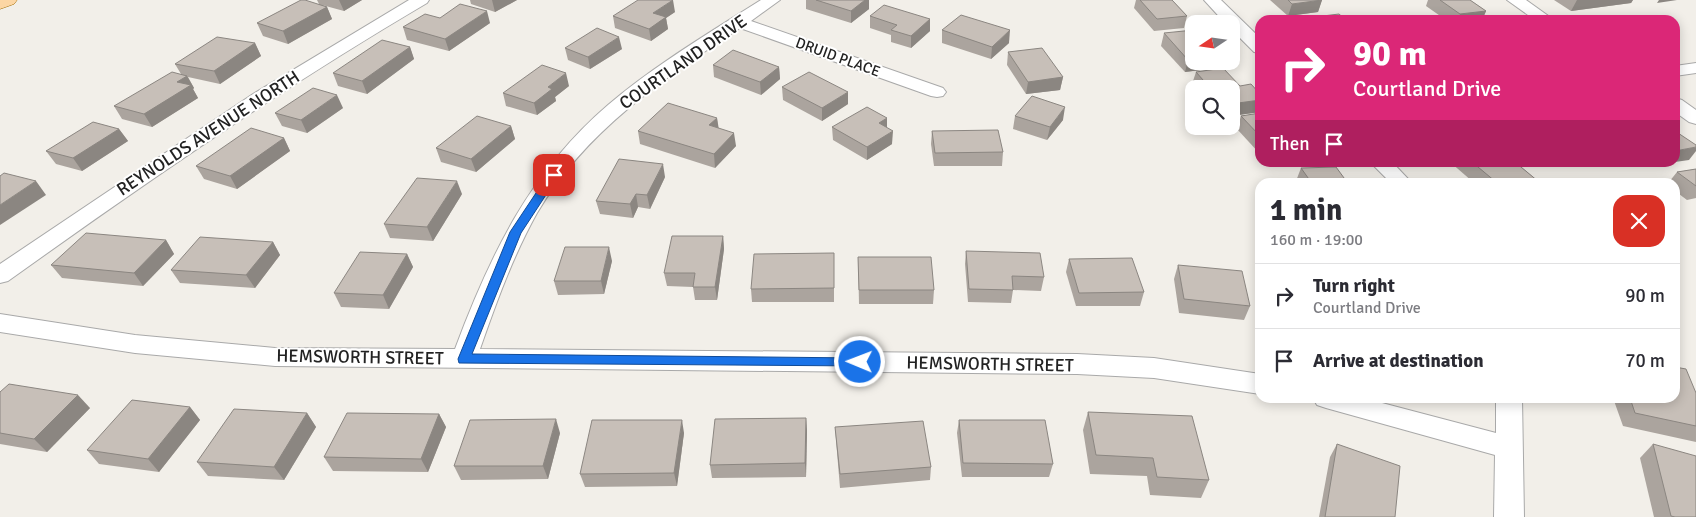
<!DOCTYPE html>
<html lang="en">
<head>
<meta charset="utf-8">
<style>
  body { margin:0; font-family:Signika,sans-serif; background:#f7f7f7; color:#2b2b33; height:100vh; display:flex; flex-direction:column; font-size:19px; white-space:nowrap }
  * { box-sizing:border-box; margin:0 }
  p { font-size:16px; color:#7c7c81 }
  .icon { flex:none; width:28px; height:28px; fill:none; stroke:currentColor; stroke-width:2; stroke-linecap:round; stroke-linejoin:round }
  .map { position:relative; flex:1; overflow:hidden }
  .drawer { position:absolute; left:1255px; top:178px; width:425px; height:225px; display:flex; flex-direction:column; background:#fff; border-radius:15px; box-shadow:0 2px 12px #0003 }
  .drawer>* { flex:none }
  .banner { position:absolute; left:1255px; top:15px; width:425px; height:152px; border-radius:15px; box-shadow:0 2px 12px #0003; background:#db2777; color:#fff; overflow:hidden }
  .needle { width:32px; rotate:257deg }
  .controls { position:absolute; left:1185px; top:15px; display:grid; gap:10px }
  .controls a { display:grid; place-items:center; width:55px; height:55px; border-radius:10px; background:#fff; box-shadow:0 2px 12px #0003; font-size:25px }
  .pin { position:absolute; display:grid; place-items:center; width:42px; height:42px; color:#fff; margin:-21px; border-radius:10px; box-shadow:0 2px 8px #0006 }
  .me { position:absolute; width:55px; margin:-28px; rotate:271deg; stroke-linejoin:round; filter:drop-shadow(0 0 4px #0008) }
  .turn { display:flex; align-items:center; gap:18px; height:105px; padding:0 15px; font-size:22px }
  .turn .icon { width:65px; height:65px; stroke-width:2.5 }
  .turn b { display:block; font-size:35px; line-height:42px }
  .then { display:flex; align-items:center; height:48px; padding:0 15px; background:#0003; gap:10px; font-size:19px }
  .round { display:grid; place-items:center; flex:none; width:52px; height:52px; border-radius:15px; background:#f7f7f7 }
  .overview { display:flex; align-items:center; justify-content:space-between; height:85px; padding:0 15px }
  h1 { font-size:30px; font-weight:700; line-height:38px }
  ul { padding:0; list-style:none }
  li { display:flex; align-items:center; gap:15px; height:65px; padding:0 15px; border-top:1px solid #e1e1e2 }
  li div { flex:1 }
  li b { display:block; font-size:19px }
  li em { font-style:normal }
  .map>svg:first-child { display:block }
</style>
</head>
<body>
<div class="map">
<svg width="1696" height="517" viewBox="0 0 1696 517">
  <rect width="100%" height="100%" fill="#f2efe9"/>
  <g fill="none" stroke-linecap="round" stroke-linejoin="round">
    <g stroke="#a9a9a9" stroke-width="2">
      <g id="street">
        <path d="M409,0H429L427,3C282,88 145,183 8,281L0,283V264L253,94Z"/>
        <path d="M761,0H780L751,21L943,88L946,92L943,96L937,97L931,96L740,28C663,79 585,131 537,213C513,256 496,303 480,349L1077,354L1154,358L1260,374V394L1154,378L1077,374L275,366L135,353L0,332V314L135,335L275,348L455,349C490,255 530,172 608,105C655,65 709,33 761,0Z"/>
        <polygon points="1204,0 1221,0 1260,38 1260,53 1254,52 1231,29 1231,24 1226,24"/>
        <polygon points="1507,0 1526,0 1554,20 1535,20"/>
        <polygon points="1696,63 1696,73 1675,76 1675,66"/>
        <polygon points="1675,98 1682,100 1696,110 1696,124 1689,122 1675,112"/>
        <polygon points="1370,162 1392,162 1411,182 1390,182"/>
        <polygon points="1313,398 1363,398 1496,433 1496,398 1522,398 1524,517 1494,517 1495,455 1326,408 1317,405"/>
      </g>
    </g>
    <g stroke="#a06b00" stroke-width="1">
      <polygon id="primary" points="0,0 17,0 14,4 0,9"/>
    </g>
    <use href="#street" fill="#fff" fill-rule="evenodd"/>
    <use href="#primary" fill="#fcd6a4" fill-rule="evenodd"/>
  </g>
  <g fill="#aba49e">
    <polygon points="317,0 362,0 344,11 322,5 327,7 332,19 288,44 263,36 257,23 319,4"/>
    <polygon points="470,0 517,0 495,12 471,4"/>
    <polygon points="806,0 869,0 869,9 851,23 806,9"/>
    <polygon points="1136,0 1172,0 1187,16 1184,28 1154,31 1134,8"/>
    <polygon points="1270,0 1322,0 1318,12 1288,16"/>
    <polygon points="1428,0 1470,0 1486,11 1482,20 1446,20 1426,6"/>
    <polygon points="1554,0 1633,0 1631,3 1571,11"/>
    <polygon points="675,12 666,18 668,29 651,41 615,28 613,16"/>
    <polygon points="870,16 930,19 930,31 911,48 891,42 891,35 870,28"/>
    <polygon points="440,18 490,23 449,51 407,40 403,27"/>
    <polygon points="942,30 1009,43 991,59 942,43"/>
    <polygon points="1164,33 1216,68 1185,72 1161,46"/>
    <polygon points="255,43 261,56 220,84 188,77 194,88 193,89 198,98 152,127 122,119 114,106 181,74 175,64"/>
    <polygon points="410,47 414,59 367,94 338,86 333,73"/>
    <polygon points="565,48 622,49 590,69 568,60"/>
    <polygon points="1008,52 1063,77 1060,90 1026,94 1007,65"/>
    <polygon points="713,65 779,67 780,79 761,95 714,77"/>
    <polygon points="1196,72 1240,86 1260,112 1231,116 1231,89 1196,89 1192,84"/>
    <polygon points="569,86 555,97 556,101 537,115 506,106 503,93"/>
    <polygon points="782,87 848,104 822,121 783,100"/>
    <polygon points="343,108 307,133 282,126 275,113"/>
    <polygon points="1260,113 1260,154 1237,129 1241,116"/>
    <polygon points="1015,116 1063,120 1047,140 1013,129"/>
    <polygon points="717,118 718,128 736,146 715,168 640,144 638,131"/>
    <polygon points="887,118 887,128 892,144 867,160 833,140 832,127"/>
    <polygon points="511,126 515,139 476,172 441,162 436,148"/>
    <polygon points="119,129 128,141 82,171 56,164 46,151"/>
    <polygon points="932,131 1003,152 1002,166 934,166 931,144"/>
    <polygon points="284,138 290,151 237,189 204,179 196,166"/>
    <polygon points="1450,162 1515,162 1539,182 1473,182"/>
    <polygon points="1301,168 1347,182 1297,182 1296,181"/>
    <polygon points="1696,169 1696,198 1687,200 1675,191 1675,182 1669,182 1677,172"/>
    <polygon points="665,177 650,209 638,207 633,218 600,214 596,201"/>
    <polygon points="462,194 433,241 390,238 384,224"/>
    <polygon points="723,236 724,249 717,300 695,300 693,287 667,286 664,273"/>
    <polygon points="166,240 174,254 143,286 62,278 51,265"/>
    <polygon points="273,242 280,255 255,288 180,283 171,270"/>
    <polygon points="966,251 1044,277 1041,291 1013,290 1011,303 968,302 965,264"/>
    <polygon points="834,253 834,302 752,302 751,289"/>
    <polygon points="407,254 413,267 389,309 341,307 334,293"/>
    <polygon points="858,257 934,290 933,304 859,304"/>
    <polygon points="1069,259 1144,292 1140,306 1076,306 1066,272"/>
    <polygon points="612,261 604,294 558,295 554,281"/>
    <polygon points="1178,265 1250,306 1244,320 1179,313 1174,279"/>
    <polygon points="0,392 90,408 47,452 0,444"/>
    <polygon points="1696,393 1696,442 1623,426 1613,398 1675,398"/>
    <polygon points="190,407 200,420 159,472 99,464 87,450"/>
    <polygon points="1088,412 1209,480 1201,498 1150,495 1147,476 1090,474 1083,430"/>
    <polygon points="307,413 316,427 284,480 208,476 197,462"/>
    <polygon points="439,414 446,427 428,472 333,471 324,457"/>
    <polygon points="806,418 807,431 806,477 712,478 710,465"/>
    <polygon points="959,420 1053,464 1049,477 962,477 957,433"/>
    <polygon points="835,427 931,467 930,480 840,488 836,440"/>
    <polygon points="560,433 548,479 461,480 454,466"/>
    <polygon points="684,433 677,486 585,487 580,474"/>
    <polygon points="1337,444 1395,517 1319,517 1330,457"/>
    <polygon points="1653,444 1696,517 1654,517 1640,458"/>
  </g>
  <g fill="#8b8681">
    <polygon points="339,0 362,0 344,11"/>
    <polygon points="492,0 517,0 495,12"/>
    <polygon points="673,0 675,12 666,18 668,29 651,41 649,29 653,13"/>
    <polygon points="865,0 869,0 869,9 851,23 851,11"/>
    <polygon points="1322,0 1318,12 1288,16 1292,4"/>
    <polygon points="1577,0 1633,0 1631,3 1571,11"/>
    <polygon points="1659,0 1677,0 1657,3"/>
    <polygon points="327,7 332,19 288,44 283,31"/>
    <polygon points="487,11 490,23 449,51 445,39"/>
    <polygon points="1486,11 1482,20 1458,20 1460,14"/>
    <polygon points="930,19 930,31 911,48 911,36"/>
    <polygon points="1010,30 1009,43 991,59 992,47"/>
    <polygon points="619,37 622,49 590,69 588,57"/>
    <polygon points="255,43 261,56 220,84 214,71"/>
    <polygon points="410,47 414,59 367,94 362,81"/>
    <polygon points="1194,59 1194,61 1218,61 1216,68 1185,72 1188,60"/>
    <polygon points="779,67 780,79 761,95 760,82"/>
    <polygon points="566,73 569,86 555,97 556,101 537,115 534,103 548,87"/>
    <polygon points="187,76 194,88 193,89 198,98 152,127 144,114 177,82"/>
    <polygon points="1063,77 1060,90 1026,94 1028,82"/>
    <polygon points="848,92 848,104 822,121 822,108"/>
    <polygon points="337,95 343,108 307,133 301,120"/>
    <polygon points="1260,100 1260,112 1231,116 1231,104"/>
    <polygon points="1065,107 1063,120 1047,140 1050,127"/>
    <polygon points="717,118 719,130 709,125"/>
    <polygon points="887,118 887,131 879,123"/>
    <polygon points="511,126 515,139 476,172 471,159"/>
    <polygon points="119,129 128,141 82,171 73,158"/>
    <polygon points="893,131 892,144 867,160 867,147"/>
    <polygon points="734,133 736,146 715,168 714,154"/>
    <polygon points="284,138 290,151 237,189 230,176"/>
    <polygon points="1696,147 1696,151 1689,160 1675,162 1675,151"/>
    <polygon points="1271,162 1286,162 1270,165"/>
    <polygon points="663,164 665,177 650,209 647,195"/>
    <polygon points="36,181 46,195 0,225 0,205"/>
    <polygon points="457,181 462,194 433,241 427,227"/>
    <polygon points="636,194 638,207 633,218 630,204"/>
    <polygon points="723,236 724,249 717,300 715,287"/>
    <polygon points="166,240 174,254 143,286 134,273"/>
    <polygon points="273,242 280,255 255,288 246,275"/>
    <polygon points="609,247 612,261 604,294 601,281"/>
    <polygon points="407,254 413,267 389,309 383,295"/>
    <polygon points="78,395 90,408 47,452 34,439"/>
    <polygon points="190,407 200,420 159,472 148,459"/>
    <polygon points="307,413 316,427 284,480 274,467"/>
    <polygon points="439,414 446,427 428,472 421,459"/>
    <polygon points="806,418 807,431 806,477 805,463"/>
    <polygon points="556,419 560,433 548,479 543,466"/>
    <polygon points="682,420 684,433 677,486 674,473"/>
  </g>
  <g fill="#c7bfb8" stroke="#8b8681">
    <polygon points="301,0 305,0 327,7 283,31 257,23"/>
    <polygon points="638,0 673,0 653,13 666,17 649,29 613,16"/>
    <polygon points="816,0 865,0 851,11"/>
    <polygon points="1140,0 1172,0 1187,16 1157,19"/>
    <polygon points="1288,0 1322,0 1292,4"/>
    <polygon points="1440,0 1470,0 1486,11 1460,14"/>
    <polygon points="460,4 487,11 445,39 403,27 425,14 440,18"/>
    <polygon points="884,5 930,19 911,36 891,30 897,25 870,16"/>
    <polygon points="1339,14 1346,20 1309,20 1307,18"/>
    <polygon points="961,15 1010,30 992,47 942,30"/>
    <polygon points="597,28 619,37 588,57 565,48"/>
    <polygon points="1194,30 1194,59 1188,60 1164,33"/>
    <polygon points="217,37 255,43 214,71 175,64"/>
    <polygon points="382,40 410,47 362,81 333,73"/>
    <polygon points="1042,48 1063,77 1028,82 1008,52"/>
    <polygon points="733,50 779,67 760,82 713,65"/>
    <polygon points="542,65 566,73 548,87 552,89 534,103 503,93"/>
    <polygon points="1223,68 1240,86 1251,84 1260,94 1260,100 1231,104 1231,89 1211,89 1196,72"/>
    <polygon points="172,72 187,76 177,82 191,85 144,114 114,106"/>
    <polygon points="809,72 848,92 822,108 782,87"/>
    <polygon points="313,88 337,95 301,120 275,113"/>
    <polygon points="1032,96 1065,107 1050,127 1015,116"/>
    <polygon points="668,103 717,118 709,125 734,133 714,154 638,131"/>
    <polygon points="867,107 887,118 879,123 893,131 867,147 832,127"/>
    <polygon points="1260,113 1260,136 1241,116"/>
    <polygon points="477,116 511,126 471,159 436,148"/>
    <polygon points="93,122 119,129 73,158 46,151"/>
    <polygon points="251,128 284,138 230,176 196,166"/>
    <polygon points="998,130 1003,152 935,153 932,131"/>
    <polygon points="1675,131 1696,145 1696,147 1675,151"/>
    <polygon points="619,159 663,164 647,195 636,194 630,204 596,201"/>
    <polygon points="1472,162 1515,162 1539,182 1496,182"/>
    <polygon points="1336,167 1347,182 1311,182 1301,168"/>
    <polygon points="1696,169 1696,186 1677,172"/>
    <polygon points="4,173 36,181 0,205 0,176"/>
    <polygon points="417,178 457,181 427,227 384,224"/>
    <polygon points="86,233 166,240 134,273 51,265"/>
    <polygon points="672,236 723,236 715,287 693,287 695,273 664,273"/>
    <polygon points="200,237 273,242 246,275 171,270"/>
    <polygon points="565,247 609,247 601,281 554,281"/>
    <polygon points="966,251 1040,253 1044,277 1012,276 1013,290 969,289"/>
    <polygon points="360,252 407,254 383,295 334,293"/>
    <polygon points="834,253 834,288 751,289 754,254"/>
    <polygon points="858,257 931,257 934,290 859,290"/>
    <polygon points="1132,258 1144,292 1079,293 1069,259"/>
    <polygon points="1178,265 1242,271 1250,306 1184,299"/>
    <polygon points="1675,367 1686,369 1696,393 1696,426 1635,413 1630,398 1675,398"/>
    <polygon points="9,384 78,395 34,439 0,433 0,392"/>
    <polygon points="132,400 190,407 148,459 87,450"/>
    <polygon points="234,409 307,413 274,467 197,462"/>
    <polygon points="1088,412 1192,416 1209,480 1157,477 1153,458 1096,455"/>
    <polygon points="347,413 439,414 421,459 324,457"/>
    <polygon points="806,418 805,463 710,465 715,419"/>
    <polygon points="556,419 543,466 454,466 470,420"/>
    <polygon points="592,420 682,420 674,473 580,474"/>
    <polygon points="959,420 1045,420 1053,464 963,463"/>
    <polygon points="923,421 931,467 840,474 835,427"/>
    <polygon points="1337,444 1400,466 1395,517 1325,517"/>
    <polygon points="1653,444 1696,456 1696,517 1675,517 1671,516"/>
  </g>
  <polygon fill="#1a73e8" stroke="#114b97" points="554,171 559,175 521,233 472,354 860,358 864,359 866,362 864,366 459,363 458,359 510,232 550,172"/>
  <g text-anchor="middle" stroke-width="4" stroke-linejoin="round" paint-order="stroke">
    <g font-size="15" fill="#222" stroke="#fff">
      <text transform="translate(838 57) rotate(20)" y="5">DRUID PLACE</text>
    </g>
    <g font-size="18" fill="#222" stroke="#fff">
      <text transform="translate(683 62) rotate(-35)" y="6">COURTLAND DRIVE</text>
      <text transform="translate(208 133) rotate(-33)" y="6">REYNOLDS AVENUE NORTH</text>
      <text transform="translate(360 357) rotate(1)" y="6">HEMSWORTH STREET</text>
      <text transform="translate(990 364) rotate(1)" y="6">HEMSWORTH STREET</text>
    </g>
  </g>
</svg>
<div class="controls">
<a><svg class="needle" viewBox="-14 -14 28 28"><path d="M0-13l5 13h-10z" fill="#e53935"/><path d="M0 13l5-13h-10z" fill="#7c7c81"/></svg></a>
<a><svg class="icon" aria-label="search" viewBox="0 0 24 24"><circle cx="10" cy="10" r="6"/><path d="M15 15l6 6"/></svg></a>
</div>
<div class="pin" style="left:554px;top:175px;background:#d93025"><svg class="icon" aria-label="arrive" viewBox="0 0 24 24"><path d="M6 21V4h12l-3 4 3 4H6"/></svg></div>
<svg class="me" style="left:860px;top:362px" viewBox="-20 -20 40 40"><circle r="17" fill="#1a73e8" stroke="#fff" stroke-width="3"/><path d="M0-11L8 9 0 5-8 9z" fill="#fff"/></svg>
<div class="banner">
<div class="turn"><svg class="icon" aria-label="right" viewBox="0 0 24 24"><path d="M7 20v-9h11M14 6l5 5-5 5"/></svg><div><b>90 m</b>Courtland Drive</div></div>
<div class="then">Then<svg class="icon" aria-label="arrive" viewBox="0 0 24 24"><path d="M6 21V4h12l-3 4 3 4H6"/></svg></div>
</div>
<section class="drawer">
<div class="overview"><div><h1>1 min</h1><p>160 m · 19:00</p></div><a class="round" style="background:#d93025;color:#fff"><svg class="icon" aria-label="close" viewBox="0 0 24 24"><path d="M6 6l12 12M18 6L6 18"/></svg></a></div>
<ul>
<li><svg class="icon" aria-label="right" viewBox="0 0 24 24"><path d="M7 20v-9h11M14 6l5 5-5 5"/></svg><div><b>Turn right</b><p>Courtland Drive</p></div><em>90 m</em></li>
<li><svg class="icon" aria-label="arrive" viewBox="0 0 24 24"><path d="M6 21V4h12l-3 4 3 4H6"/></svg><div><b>Arrive at destination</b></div><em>70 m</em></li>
</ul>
</section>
</div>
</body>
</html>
